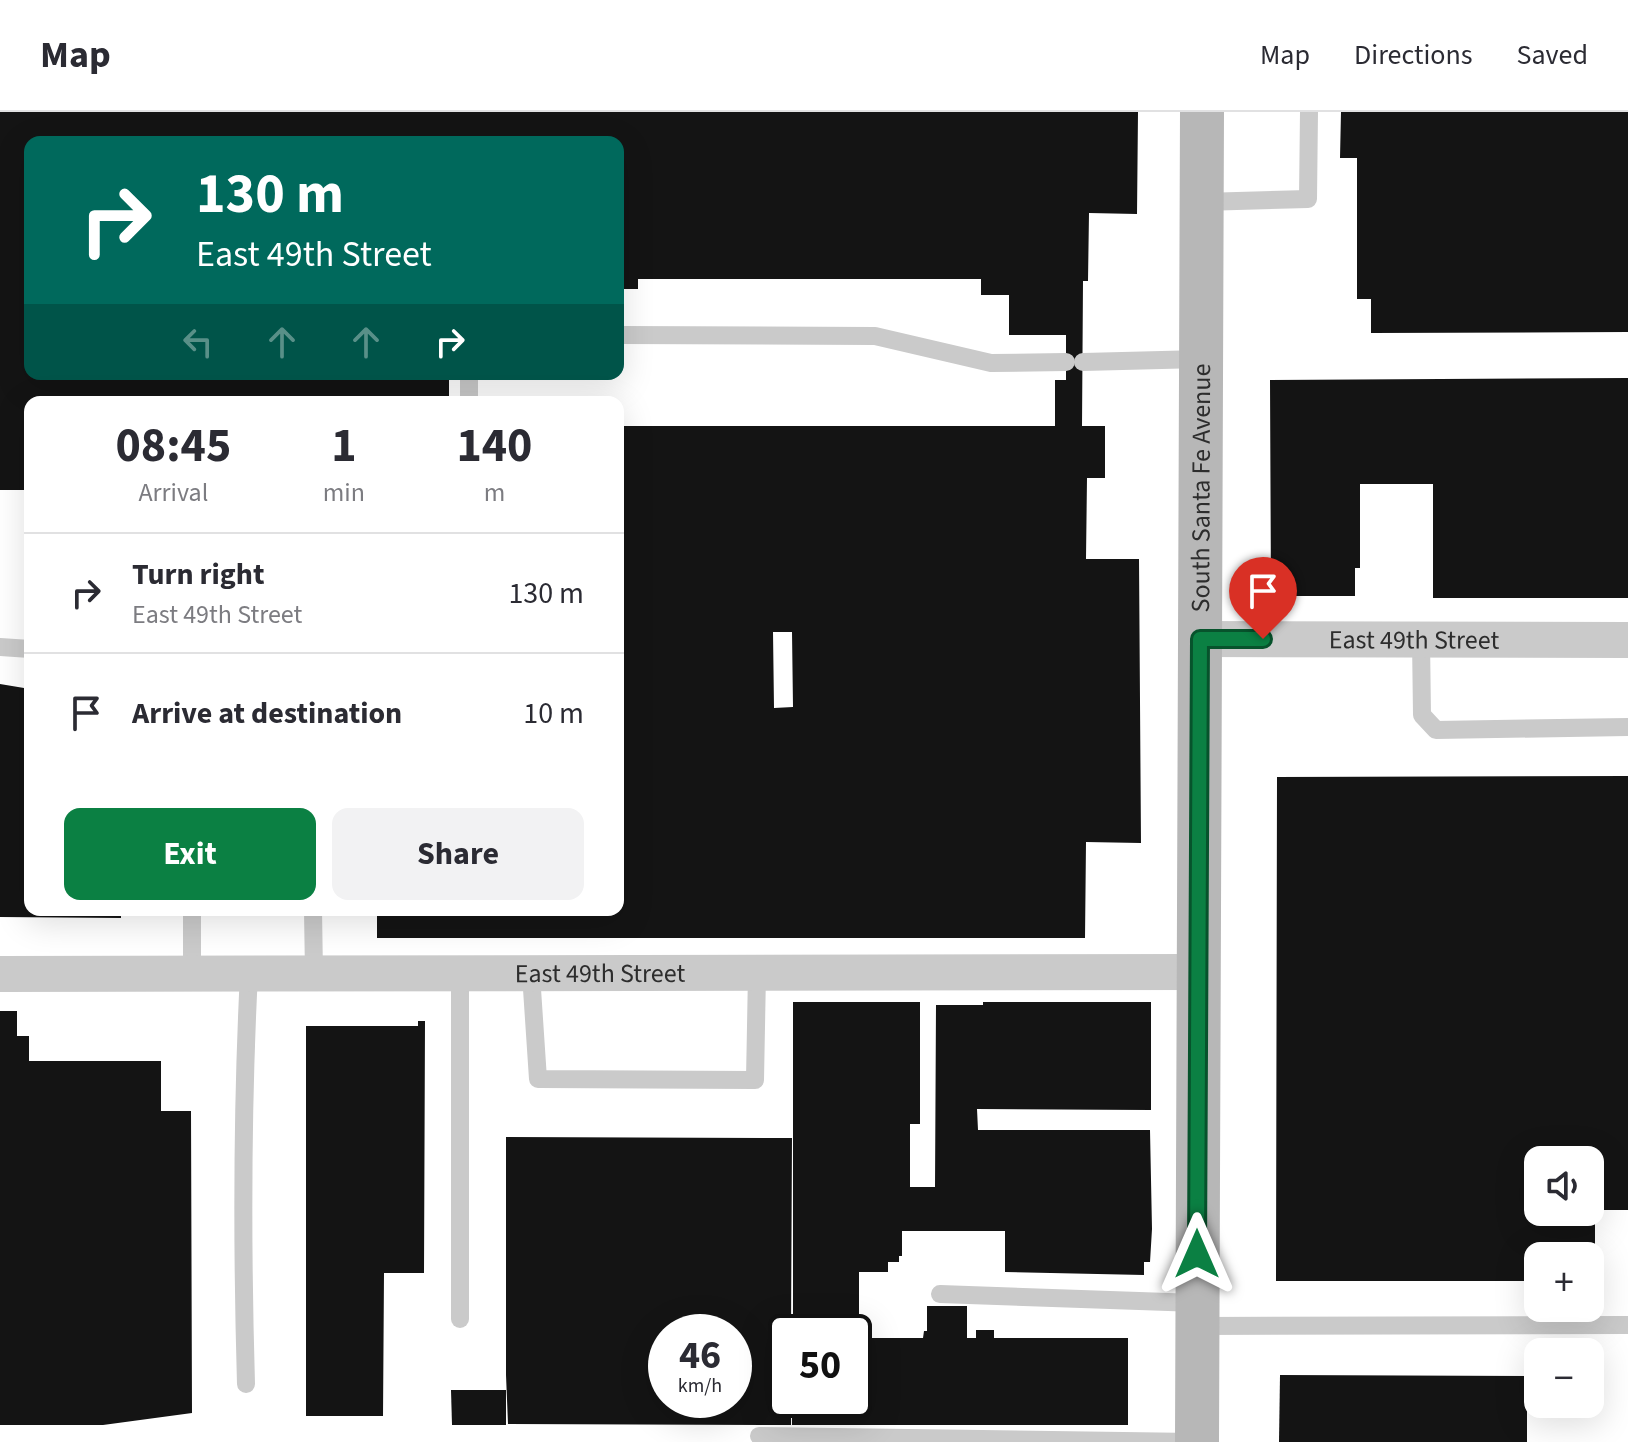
<!DOCTYPE html>
<html lang="en">
<head>
<meta charset="utf-8">
<style>
  body { margin:0; font-family:"Source Sans 3",sans-serif; background:#f2f2f3; color:#2b2b33; height:100vh; display:flex; flex-direction:column; font-size:30px; white-space:nowrap }
  * { box-sizing:border-box; margin:0 }
  p { font-size:26px; color:#7c7c81 }
  .icon { flex:none; width:44px; height:44px; fill:none; stroke:currentColor; stroke-width:2; stroke-linecap:round; stroke-linejoin:round }
  .map { position:relative; flex:1; overflow:hidden }
  .drawer { position:absolute; left:24px; top:284px; width:600px; height:520px; display:flex; flex-direction:column; background:#fff; border-radius:16px; box-shadow:0 8px 32px #0002 }
  .drawer>* { flex:none }
  .guide { position:absolute; left:24px; top:24px; width:600px; height:244px; border-radius:16px; box-shadow:0 8px 32px #0002; background:#00695c; color:#fff; overflow:hidden }
  .fabs { position:absolute; left:1524px; top:1034px; display:grid; gap:16px }
  .fabs a { display:grid; place-items:center; width:80px; height:80px; border-radius:16px; background:#fff; box-shadow:0 8px 32px #0002; font-size:40px }
  .speed { position:absolute; left:648px; top:1202px; display:flex; gap:16px; font-size:40px; font-weight:700; text-align:center }
  .speed>* { display:grid; place-content:center; width:104px; height:104px; border-radius:50%; background:#fff; box-shadow:0 8px 32px #0002; line-height:1 }
  .speed small { font-size:20px; font-weight:400 }
  .speed .limit { border:4px solid #111; border-radius:12px; background:#fff; color:#111 }
  .pin { position:absolute; display:grid; place-items:center; width:68px; height:68px; color:#fff; margin:-82px -34px; border-radius:50% 50% 50% 0; rotate:-45deg; box-shadow:0 0 8px #0007 }
  .pin .icon { rotate:45deg }
  .me { position:absolute; width:88px; margin:-44px; rotate:0deg; stroke-linejoin:round; filter:drop-shadow(0 0 6px #0008) }
  .turn { display:flex; align-items:center; gap:28px; height:168px; padding:0 40px; font-size:36px }
  .turn .icon { width:104px; height:104px; stroke-width:2.5 }
  .turn b { display:block; font-size:56px; line-height:68px }
  .lanes { display:flex; align-items:center; height:76px; padding:0 40px; background:#0003; justify-content:center; gap:40px; direction:ltr }
  .lanes .off { opacity:.35 }
  .eta { display:flex; justify-content:space-evenly; align-items:center; height:136px; text-align:center }
  .eta b { font-size:48px; font-weight:700; line-height:56px }
  .primary-button { display:flex; gap:16px; margin-top:auto; padding:16px 40px }
  .primary-button a { flex:1; height:92px; border-radius:16px; background:#0b8043; color:#fff; font-size:32px; font-weight:700; line-height:92px; text-align:center }
  .primary-button a+a { background:#f2f2f3; color:#2b2b33 }
  ul { padding:0; list-style:none }
  li { display:flex; align-items:center; gap:24px; height:120px; padding:0 40px; border-top:2px solid #e1e1e2 }
  li div { flex:1 }
  li b { display:block; font-size:30px }
  li em { font-style:normal }
  header { display:flex; align-items:center; gap:48px; box-sizing:border-box; height:112px; padding:0 40px; background:#fff; border-bottom:2px solid #e1e1e2 }
  header strong { font-size:38px }
  nav { display:flex; gap:44px; margin-inline-start:auto; font-size:28px }
  .map>svg:first-child { display:block }
</style>
</head>
<body>
<header>
<strong>Map</strong>
<nav><a>Map</a><a>Directions</a><a>Saved</a></nav>
</header>
<div class="map">
<svg width="1628" height="1330" viewBox="0 0 1628 1330">
  <rect width="100%" height="100%" fill="#fff"/>
  <g fill="#141414" fill-rule="evenodd">
    <path d="M0,0H1138L1137,102L1089,101L1088,169H1083L1082,314H1105V366H1087L1086,447H1139L1141,731L1086,730L1085,826H377V798H618V314H1055V268H1066V223H1009V183H981V167H638V177H618V30H30V262H449V290H30V378H0ZM773,520H792L793,595L774,596Z"/>
    <polygon points="1341,0 1628,0 1628,220 1371,221 1371,187 1357,187 1357,46 1340,46"/>
    <polygon points="1628,266 1628,486 1433,486 1433,372 1360,372 1360,456 1355,456 1355,484 1271,484 1270,268"/>
    <polygon points="0,572 30,577 30,798 121,798 121,806 0,805"/>
    <path d="M1628,664V1098H1595V1169H1590V1144H1538V1169H1276L1277,665ZM1538,1048H1590V1100H1538Z"/>
    <polygon points="793,890 920,890 920,1012 910,1012 910,1075 935,1075 936,893 983,893 983,890 1151,890 1151,998 977,997 978,1018 1150,1018 1152,1117 1150,1150 1144,1150 1144,1163 1005,1160 1005,1119 902,1119 902,1144 899,1144 899,1150 888,1150 888,1160 859,1160 859,1226 923,1226 924,1219 927,1219 927,1194 967,1194 967,1226 976,1226 976,1218 994,1218 994,1226 1128,1226 1128,1313 792,1313 792,1288 854,1288 854,1220 793,1220"/>
    <polygon points="0,899 17,899 17,924 29,924 29,949 161,949 161,999 191,999 192,1301 103,1313 0,1313"/>
    <polygon points="418,909 425,909 424,1161 384,1161 383,1304 306,1304 306,914 418,914"/>
    <path d="M506,1025L792,1026L791,1220H786V1288H791V1313L508,1312L506,1263ZM666,1220H734V1288H666Z"/>
    <polygon points="1280,1263 1527,1264 1527,1330 1279,1330"/>
    <polygon points="451,1278 506,1278 506,1313 452,1313"/>
  </g>
  <g fill="none" stroke-linecap="round" stroke-linejoin="round">
    <g stroke="#cacaca" stroke-width="18">
      <polyline points="1202,90 1308,87 1309,0"/>
      <polyline points="618,223 875,224 991,251 1066,250"/>
      <polyline points="1083,250 1201,247"/>
      <polyline points="469,290 469,262"/>
      <polyline points="1421,528 1422,603 1436,618 1628,615"/>
      <polyline points="0,535 30,537"/>
      <polyline points="192,798 192,862"/>
      <polyline points="313,798 314,862"/>
      <polyline points="460,862 460,1207"/>
      <polyline points="531,862 538,967 755,968 757,861"/>
      <polyline points="940,1182 1197,1191"/>
      <polyline points="1197,1214 1628,1213"/>
      <path d="M246,1272C242,1135 242,998 249,862"/>
      <polyline points="759,1324 1195,1330"/>
    </g>
    <g stroke="#cacaca" stroke-width="36">
      <path id="s1" d="M1200,527L1628,528"/>
      <path id="s2" d="M0,862L1199,860"/>
    </g>
    <path stroke="#b7b7b7" stroke-width="44" id="s3" d="M1197,1330L1202,0"/>
  </g>
  <g fill="none" stroke-linecap="round" stroke-linejoin="round">
    <g stroke="#07532c" stroke-width="20">
      <polyline id="route" points="1197,1142 1200,527 1263,527"/>
    </g>
    <use href="#route" stroke="#0b8043" stroke-width="14"/>
  </g>
  <g text-anchor="middle" stroke-width="8" stroke-linejoin="round" paint-order="stroke">
    <g font-size="26" fill="#2d2d2d" stroke="#fff">
      <text dy="9" stroke="none"><textPath href="#s3" startOffset="954">South Santa Fe Avenue</textPath></text>
      <text dy="9" stroke="none"><textPath href="#s1" startOffset="214">East 49th Street</textPath></text>
      <text dy="9" stroke="none"><textPath href="#s2" startOffset="600">East 49th Street</textPath></text>
    </g>
  </g>
</svg>
<div class="fabs">
<a><svg class="icon" aria-label="sound" viewBox="0 0 24 24"><path d="M4 9h4l5-4v14l-5-4H4zM17 9q2 3 0 6"/></svg></a>
<a>+</a>
<a>−</a>
</div>
<div class="speed"><div>46<small>km/h</small></div><div class="limit">50</div></div>
<div class="pin" style="left:1263px;top:527px;background:#d93025"><svg class="icon" aria-label="arrive" viewBox="0 0 24 24"><path d="M6 21V4h12l-3 4 3 4H6"/></svg></div>
<svg class="me" style="left:1197px;top:1142px" viewBox="-20 -20 40 40"><path d="M0-17L14 15 0 8-14 15z" fill="#0b8043" stroke="#fff" stroke-width="4"/></svg>
<div class="guide">
<div class="turn"><svg class="icon" aria-label="right" viewBox="0 0 24 24"><path d="M7 20v-9h11M14 6l5 5-5 5"/></svg><div><b>130 m</b>East 49th Street</div></div>
<div class="lanes"><svg class="icon off" aria-label="left" viewBox="0 0 24 24"><path d="M17 20v-9H6M10 6l-5 5 5 5"/></svg><svg class="icon off" aria-label="ahead" viewBox="0 0 24 24"><path d="M12 20V5M6 11l6-6 6 6"/></svg><svg class="icon off" aria-label="ahead" viewBox="0 0 24 24"><path d="M12 20V5M6 11l6-6 6 6"/></svg><svg class="icon" aria-label="right" viewBox="0 0 24 24"><path d="M7 20v-9h11M14 6l5 5-5 5"/></svg></div>
</div>
<section class="drawer">
<div class="eta">
<div><b>08:45</b><p>Arrival</p></div>
<div><b>1</b><p>min</p></div>
<div><b>140</b><p>m</p></div>
</div>
<ul>
<li><svg class="icon" aria-label="right" viewBox="0 0 24 24"><path d="M7 20v-9h11M14 6l5 5-5 5"/></svg><div><b>Turn right</b><p>East 49th Street</p></div><em>130 m</em></li>
<li><svg class="icon" aria-label="arrive" viewBox="0 0 24 24"><path d="M6 21V4h12l-3 4 3 4H6"/></svg><div><b>Arrive at destination</b></div><em>10 m</em></li>
</ul>
<div class="primary-button"><a>Exit</a><a>Share</a></div>
</section>
</div>
</body>
</html>
